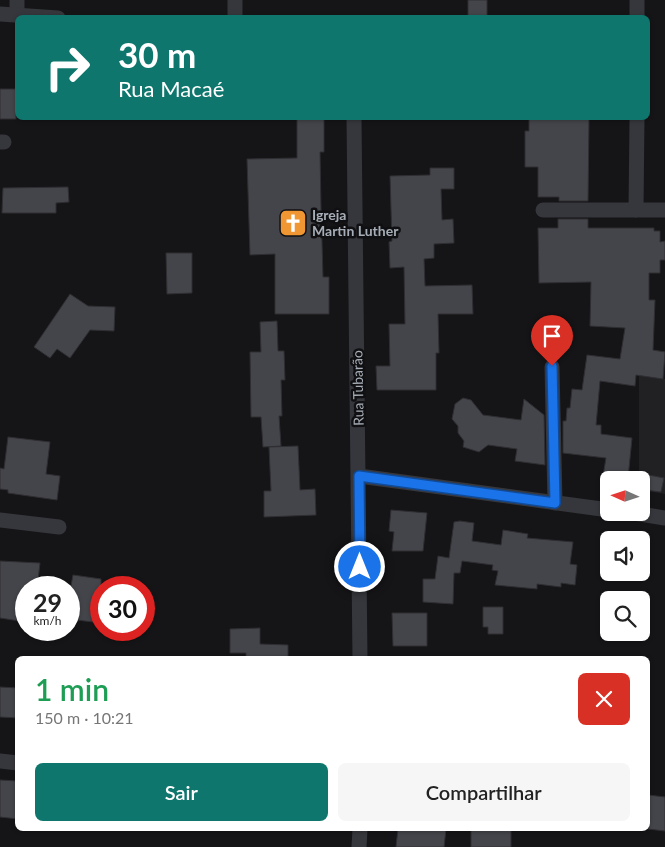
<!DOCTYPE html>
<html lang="pt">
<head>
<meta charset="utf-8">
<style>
  body { margin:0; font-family:Lato,sans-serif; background:#f6f6f6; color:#222; height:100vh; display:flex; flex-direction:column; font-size:19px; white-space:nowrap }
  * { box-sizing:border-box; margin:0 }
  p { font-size:16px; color:#767676 }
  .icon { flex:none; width:28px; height:28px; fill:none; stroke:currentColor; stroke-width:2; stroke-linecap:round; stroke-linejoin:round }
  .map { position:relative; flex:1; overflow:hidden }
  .details { position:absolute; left:15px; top:656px; width:635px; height:175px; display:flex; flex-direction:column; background:#fff; border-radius:8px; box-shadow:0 1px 4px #0004 }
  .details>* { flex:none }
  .top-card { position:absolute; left:15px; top:15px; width:635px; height:105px; border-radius:8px; box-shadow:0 1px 4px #0004; background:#0f766e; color:#fff; overflow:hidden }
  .needle { width:32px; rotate:273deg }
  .buttons { position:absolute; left:600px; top:471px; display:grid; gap:10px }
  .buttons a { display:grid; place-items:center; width:50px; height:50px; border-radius:8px; background:#fff; box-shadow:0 1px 4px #0004; font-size:25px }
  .speed { position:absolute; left:15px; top:576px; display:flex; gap:10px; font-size:25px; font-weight:700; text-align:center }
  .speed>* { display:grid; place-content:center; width:65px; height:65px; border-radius:50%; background:#fff; box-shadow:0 1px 4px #0004; line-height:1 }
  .speed small { font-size:12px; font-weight:400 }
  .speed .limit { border:8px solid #d22; background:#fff; color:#111 }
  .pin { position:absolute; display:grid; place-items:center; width:42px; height:42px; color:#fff; margin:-51px -21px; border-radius:50% 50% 50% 0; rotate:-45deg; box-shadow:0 0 5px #0007 }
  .pin .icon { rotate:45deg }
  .me { position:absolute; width:55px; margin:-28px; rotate:0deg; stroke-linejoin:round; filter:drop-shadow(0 0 4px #0008) }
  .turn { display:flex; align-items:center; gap:18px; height:105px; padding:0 20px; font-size:22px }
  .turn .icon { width:65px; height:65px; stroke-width:2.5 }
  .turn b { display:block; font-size:35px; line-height:42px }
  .round { display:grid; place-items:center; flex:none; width:52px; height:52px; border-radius:8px; background:#f6f6f6 }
  .head { display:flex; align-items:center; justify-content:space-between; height:85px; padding:0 20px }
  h1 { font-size:30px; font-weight:600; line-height:38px; color:#1e9e55 }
  .cta { display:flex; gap:10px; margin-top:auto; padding:10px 20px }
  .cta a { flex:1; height:58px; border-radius:8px; background:#0f766e; color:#fff; font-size:20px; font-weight:600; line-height:58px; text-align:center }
  .cta a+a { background:#f6f6f6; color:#222 }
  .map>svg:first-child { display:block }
</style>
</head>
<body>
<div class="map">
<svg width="665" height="847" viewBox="0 0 665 847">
  <rect width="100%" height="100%" fill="#151517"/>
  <polygon fill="#212124" points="639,375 665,379 665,494 641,490 641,480 639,480"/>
  <g fill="#44454a" stroke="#2f2f33">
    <rect x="468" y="0" width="19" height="18"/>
    <rect x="0" y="89" width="16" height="30"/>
    <polygon points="297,118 324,118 324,152 320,152 321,208 323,277 329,277 329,314 275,314 275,254 250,255 247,159 297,158"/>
    <polygon points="529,118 589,118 588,201 559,201 559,197 538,197 538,167 525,167 525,131 529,131"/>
    <polygon points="430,168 454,168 454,189 441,189 442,220 453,219 454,243 434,244 434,258 424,259 425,286 472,285 473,314 438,314 439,353 436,353 436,390 377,390 376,366 390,366 389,324 405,324 404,267 390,268 389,242 392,241 390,176 430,175"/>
    <polygon points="68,187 69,202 56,203 56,213 2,213 3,188"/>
    <polygon points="558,219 588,219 588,228 654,228 654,231 660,231 660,242 665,241 665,260 660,260 660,273 649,273 649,300 655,300 653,350 665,352 663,379 636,375 635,386 600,381 596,425 601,425 601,434 632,438 628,478 603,476 606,458 563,453 563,421 566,421 567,408 570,408 572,389 582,390 587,355 620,359 625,328 590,326 591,282 539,283 538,228 558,228"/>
    <polygon points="166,253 192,253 192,293 167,294"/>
    <polygon points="70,294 88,306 115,307 114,331 90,330 70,358 57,349 50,358 34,347"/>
    <polygon points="277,321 278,351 284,351 285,380 281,380 282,416 279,416 281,446 263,447 261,417 251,417 250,352 261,352 260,322"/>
    <polygon points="463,398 471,400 483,415 521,420 524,399 544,415 545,465 515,461 517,449 488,445 479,452 463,447 464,441 458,433 458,426 452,419 455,404"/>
    <polygon points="8,437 50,442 46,474 60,476 57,500 8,493 8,490 0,489 0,468 4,469"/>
    <polygon points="298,446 300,490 315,489 316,515 264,517 264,491 271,491 269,447"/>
    <polygon points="649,475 664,478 661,492 646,490"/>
    <polygon points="391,510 427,513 423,551 392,551 394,532 389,531"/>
    <polygon points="460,521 474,523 472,541 501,545 503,530 528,534 527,538 573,542 570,564 577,565 575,585 561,583 561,587 537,584 537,589 495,585 498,571 492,570 493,565 462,561 460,573 454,573 453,604 423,602 423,579 435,579 438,556 449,558 454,522"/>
    <polygon points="0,561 40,563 37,588 26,588 26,622 0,618"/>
    <polygon points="73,575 101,579 101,623 69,619 69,597"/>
    <polygon points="483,607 503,607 503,634 488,634 488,627 483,627"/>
    <polygon points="392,613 427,613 427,646 393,646"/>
    <polygon points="260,628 260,644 288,645 288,659 246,659 246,653 230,653 230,629"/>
    <polygon points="0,687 18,688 18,718 0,717"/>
    <polygon points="0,780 18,781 18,819 0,817"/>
    <polygon points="648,795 665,797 665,831 648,829"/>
    <polygon points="398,829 446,829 444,847 396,847"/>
    <rect x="471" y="829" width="40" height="18"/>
  </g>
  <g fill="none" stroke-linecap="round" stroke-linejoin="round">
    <g stroke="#36373c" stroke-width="15">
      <polyline points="17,0 17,15"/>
      <polyline points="0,14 58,18"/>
      <polyline points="235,18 235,0"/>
      <polyline points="637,18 637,0"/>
      <polyline points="354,118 360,659"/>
      <polyline points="0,142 4,142"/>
      <polyline points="543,210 665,210"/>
      <polyline points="636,210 637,118"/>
      <polyline points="552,367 555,503"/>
      <polyline points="359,476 609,510"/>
      <polyline points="628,512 665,518"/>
      <polyline points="0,520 59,527"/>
      <polyline points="0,761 18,763"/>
      <polyline points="359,847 360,829"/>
    </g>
  </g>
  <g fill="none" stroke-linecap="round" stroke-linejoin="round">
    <g stroke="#114b97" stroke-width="12">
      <polyline id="route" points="360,567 359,476 555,503 552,366"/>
    </g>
    <use href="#route" stroke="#1a73e8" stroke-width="9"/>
  </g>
  <defs>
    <g id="church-square" transform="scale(1.4375)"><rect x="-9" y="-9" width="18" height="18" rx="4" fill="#f09734" stroke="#101012"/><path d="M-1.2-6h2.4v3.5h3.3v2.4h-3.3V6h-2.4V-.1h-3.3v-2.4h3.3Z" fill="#fff"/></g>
  </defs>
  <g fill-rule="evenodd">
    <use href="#church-square" x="293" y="223"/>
  </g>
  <g text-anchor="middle" stroke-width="5" stroke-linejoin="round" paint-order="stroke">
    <g font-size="14" font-weight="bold" fill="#a7aeb7" stroke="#101012" text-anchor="start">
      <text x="312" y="220">Igreja<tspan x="312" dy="16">Martin Luther</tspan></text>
    </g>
    <g font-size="14" fill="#a7aeb7" stroke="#101012">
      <text transform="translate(358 388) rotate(-91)" y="5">Rua Tubarão</text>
    </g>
  </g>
</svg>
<div class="buttons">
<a><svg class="needle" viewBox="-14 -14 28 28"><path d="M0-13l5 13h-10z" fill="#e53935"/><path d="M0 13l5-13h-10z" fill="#767676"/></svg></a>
<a><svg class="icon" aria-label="sound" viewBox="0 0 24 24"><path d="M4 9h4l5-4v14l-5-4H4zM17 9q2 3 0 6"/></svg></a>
<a><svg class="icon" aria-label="search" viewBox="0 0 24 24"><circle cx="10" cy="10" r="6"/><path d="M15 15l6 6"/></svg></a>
</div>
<div class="speed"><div>29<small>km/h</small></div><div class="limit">30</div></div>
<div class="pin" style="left:552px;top:366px;background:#d93025"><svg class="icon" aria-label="arrive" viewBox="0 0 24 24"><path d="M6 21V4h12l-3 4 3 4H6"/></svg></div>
<svg class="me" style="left:360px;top:567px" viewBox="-20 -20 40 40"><circle r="17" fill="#1a73e8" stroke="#fff" stroke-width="3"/><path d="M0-11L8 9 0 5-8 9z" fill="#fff"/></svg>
<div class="top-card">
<div class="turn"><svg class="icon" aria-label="right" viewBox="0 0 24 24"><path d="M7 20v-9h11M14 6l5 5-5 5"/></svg><div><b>30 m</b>Rua Macaé</div></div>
</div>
<section class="details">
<div class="head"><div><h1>1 min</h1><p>150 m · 10:21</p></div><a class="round" style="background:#d93025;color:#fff"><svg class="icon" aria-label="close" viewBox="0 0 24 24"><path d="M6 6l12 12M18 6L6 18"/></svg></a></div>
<div class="cta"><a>Sair</a><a>Compartilhar</a></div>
</section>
</div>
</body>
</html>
